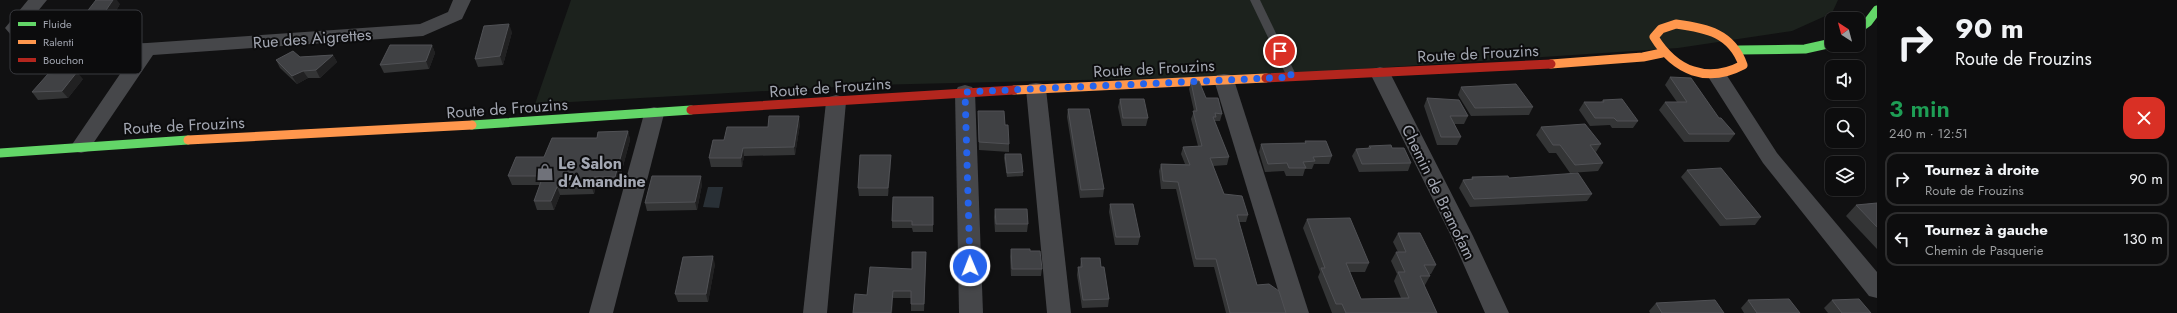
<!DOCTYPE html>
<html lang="fr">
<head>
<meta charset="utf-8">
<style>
  body { margin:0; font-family:Jost,sans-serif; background:#161617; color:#f1f3f6; height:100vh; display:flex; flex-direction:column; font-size:15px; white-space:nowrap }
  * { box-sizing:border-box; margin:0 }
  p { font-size:13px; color:#9a9c9e }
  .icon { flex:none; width:22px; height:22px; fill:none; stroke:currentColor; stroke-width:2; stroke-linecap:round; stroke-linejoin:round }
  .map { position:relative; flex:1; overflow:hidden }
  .side { display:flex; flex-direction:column; background:#0d0d0e; width:300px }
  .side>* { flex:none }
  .hud { background:#0d0d0e; color:#f1f3f6; overflow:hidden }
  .needle { width:26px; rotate:324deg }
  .tools { position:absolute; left:1825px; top:12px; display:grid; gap:8px }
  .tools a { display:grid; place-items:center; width:40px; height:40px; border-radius:8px; background:#0d0d0e; box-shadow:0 1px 3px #0004,0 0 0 1px #2d2d2e; font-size:20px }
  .pin { position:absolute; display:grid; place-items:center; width:34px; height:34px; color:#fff; margin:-17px; border:2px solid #fff; border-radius:50%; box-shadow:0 1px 4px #0007 }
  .me { position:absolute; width:44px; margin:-22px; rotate:359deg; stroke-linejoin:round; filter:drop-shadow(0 0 3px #0008) }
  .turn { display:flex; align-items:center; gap:14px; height:84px; padding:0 12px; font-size:18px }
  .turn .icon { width:52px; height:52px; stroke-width:2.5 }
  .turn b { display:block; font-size:28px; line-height:34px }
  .round { display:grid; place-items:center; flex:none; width:42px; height:42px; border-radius:12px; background:#161617 }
  .overview { display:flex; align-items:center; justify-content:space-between; height:68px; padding:0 12px }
  h1 { font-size:24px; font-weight:600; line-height:30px; color:#1e9e55 }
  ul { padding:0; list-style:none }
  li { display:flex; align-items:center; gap:12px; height:54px; margin:0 8px 6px; padding:0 4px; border:2px solid #2d2d2e; border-radius:12px }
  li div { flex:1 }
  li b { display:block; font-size:15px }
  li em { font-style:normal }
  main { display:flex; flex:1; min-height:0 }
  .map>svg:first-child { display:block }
</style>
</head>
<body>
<main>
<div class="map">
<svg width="1877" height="313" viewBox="0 0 1877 313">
  <rect width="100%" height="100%" fill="#111112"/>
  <polygon fill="#1c221d" points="571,0 1838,0 1832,13 1792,31 1678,48 1253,76 870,85 535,104"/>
  <polygon fill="#293036" points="708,187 723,187 719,208 703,207"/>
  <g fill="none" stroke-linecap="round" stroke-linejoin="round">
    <polygon fill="#46474a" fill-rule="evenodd" points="1250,0 1260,0 1297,77 1296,79 1288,79 1287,77"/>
    <g fill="#46474a" fill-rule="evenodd">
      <polygon points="28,0 47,0 24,28 42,47 147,43 420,24 448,12 453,0 471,0 462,19 423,36 153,55 88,151 81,153 74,151 71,146 133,55 37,59 30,57 5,28"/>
      <polygon points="1380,67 1387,69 1390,73 1473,236 1509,313 1485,313 1451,236 1370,73 1373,69"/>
      <polygon points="1717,69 1724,71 1777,153 1877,272 1877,298 1869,296 1763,163 1707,75 1710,71"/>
      <polygon points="1224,74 1231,75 1234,80 1309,313 1285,313 1214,80 1217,75"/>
      <polygon points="1036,83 1043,84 1046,89 1071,313 1047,313 1026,89 1029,84"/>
      <polygon points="965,85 972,87 975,92 983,313 959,313 955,92 958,87"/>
      <polygon points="836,95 843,97 846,102 827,313 803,313 826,102 829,97"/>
      <polygon points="654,107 661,109 664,114 613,313 589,313 644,114 647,109"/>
    </g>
    <g stroke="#63d668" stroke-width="9">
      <polyline points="1858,29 1868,22 1877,10"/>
      <polyline points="1739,50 1805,49 1832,43"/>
      <polyline points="472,125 691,110"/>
      <polyline points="0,153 188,140"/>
    </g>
    <g stroke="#ff974d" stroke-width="9">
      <path d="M1676,24C1706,28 1732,33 1743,65C1707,84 1675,71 1654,37L1661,29Z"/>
      <polyline points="1551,64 1643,57 1662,53"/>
      <polyline points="1014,90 1266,78"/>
      <polyline points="188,140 472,125"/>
    </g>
    <g stroke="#b3261e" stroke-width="9">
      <polyline points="1266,78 1551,64"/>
      <polyline points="691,110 1014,90"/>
    </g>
  </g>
  <g fill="#343536">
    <polygon points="120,4 108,24 87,25 82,18"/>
    <polygon points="512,32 503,65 478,67 475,59"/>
    <polygon points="432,45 435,53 429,69 384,73 380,65"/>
    <polygon points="333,55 337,62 320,78 308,78 297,84 280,68 276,60 300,57"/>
    <polygon points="1670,77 1719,118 1735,134 1729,142 1684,142 1659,110 1665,102 1677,102 1665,85"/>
    <polygon points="83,79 68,98 38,100 32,92"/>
    <polygon points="1191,82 1206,98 1222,114 1220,121 1215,121 1215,122 1229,157 1227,165 1213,166 1224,194 1248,215 1246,222 1239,222 1257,285 1286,313 1226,313 1214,267 1194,267 1176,189 1161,189 1159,171 1161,164 1185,164 1181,154 1183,147 1198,146 1191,119 1194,111 1189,89"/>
    <polygon points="1461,87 1533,107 1529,115 1471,116 1458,95"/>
    <polygon points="1427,98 1468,116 1464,124 1454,124 1461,137 1457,145 1437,145 1424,106"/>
    <polygon points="1120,99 1148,118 1146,126 1122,126 1118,107"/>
    <polygon points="1603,100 1638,121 1633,128 1612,128 1610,125 1590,126 1579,110 1584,102 1601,102"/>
    <polygon points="1068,109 1104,189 1103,197 1080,198 1067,117"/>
    <polygon points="978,111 1005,125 1009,144 1009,152 979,150"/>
    <polygon points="800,124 795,155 744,156 742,167 711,167 709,158 724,140 768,127"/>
    <polygon points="1541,127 1601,144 1596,152 1603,163 1598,171 1570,173 1556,153 1549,153 1536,135"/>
    <polygon points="628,131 630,140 618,185 596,185 594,194 560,195 554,210 537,210 534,201 540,185 512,185 508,176 544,157 597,138"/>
    <polygon points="1305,141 1332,156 1329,164 1314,164 1312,169 1305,169 1303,176 1286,176 1284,171 1265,172 1259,152 1261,144 1305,143"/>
    <polygon points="1369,146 1392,148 1411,163 1408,171 1359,172 1352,156 1356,149 1368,148"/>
    <polygon points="1005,154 1023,172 1023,176 1007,177 1004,158"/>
    <polygon points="891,163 888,196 859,196 858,188"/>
    <polygon points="1687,170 1761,217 1755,225 1720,226 1681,177"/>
    <polygon points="1472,177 1509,178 1592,194 1587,201 1470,207 1459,188 1463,180 1471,180"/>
    <polygon points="702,184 697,210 647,211 645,203"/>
    <polygon points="933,197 933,232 913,232 912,228 892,228 892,221"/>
    <polygon points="1877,203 1877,249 1846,216 1856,205"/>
    <polygon points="1110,204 1140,237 1138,245 1115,245 1109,212"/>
    <polygon points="995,209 1028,224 1027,232 995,232 994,217"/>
    <polygon points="1307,219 1369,263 1365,272 1350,272 1361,299 1401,298 1394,281 1397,274 1391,261 1396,252 1398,252 1393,242 1398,233 1436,265 1431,274 1429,274 1430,276 1425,285 1424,285 1437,313 1332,313 1318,277 1320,272 1303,228"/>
    <polygon points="1011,249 1030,251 1042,269 1041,276 1011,276 1010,257"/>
    <polygon points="926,258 924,311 911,311 911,298 893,298 892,313 853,313 867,295 912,269"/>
    <polygon points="1081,258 1101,267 1109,299 1108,307 1082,308 1077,275 1078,267 1080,267"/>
    <polygon points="715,264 708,302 678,302 675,294"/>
    <polygon points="1748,300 1800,313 1744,313 1741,308"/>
    <polygon points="1832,300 1871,313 1828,313 1824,308"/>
    <polygon points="1656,303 1724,313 1650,313 1649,311"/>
  </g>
  <g fill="#212122">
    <polygon points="113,0 117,0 120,4 108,24 102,16"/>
    <polygon points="509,24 512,32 503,65 500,56"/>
    <polygon points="432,45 435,53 429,69 426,61"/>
    <polygon points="333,55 337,62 320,78 316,70"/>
    <polygon points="303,71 308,78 297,84 292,76"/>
    <polygon points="77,72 83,79 68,98 62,91"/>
    <polygon points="799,116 800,124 795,155 794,147"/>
    <polygon points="628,131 630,140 618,185 615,177"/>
    <polygon points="743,148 744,156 742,167 741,158"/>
    <polygon points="891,155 891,163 888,196 888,188"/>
    <polygon points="701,176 702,184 697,210 695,202"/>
    <polygon points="594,177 596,185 594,194 591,185"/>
    <polygon points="557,187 560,195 554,210 551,201"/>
    <polygon points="926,252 926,258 924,311 924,304"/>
    <polygon points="713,256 715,264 708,302 706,294"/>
    <polygon points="893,291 893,298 892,313 891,313"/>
  </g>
  <g fill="#404144" stroke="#505155">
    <polygon points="96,0 113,0 102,16 82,18"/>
    <polygon points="509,24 500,56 475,59 484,26"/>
    <polygon points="390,45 432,45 426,61 380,65"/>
    <polygon points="293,51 300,57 333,55 316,70 303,71 292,76 276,60"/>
    <polygon points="77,72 62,91 32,92 48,74"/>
    <polygon points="1670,77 1691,78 1719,118 1721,118 1735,134 1689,134 1665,102 1687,102"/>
    <polygon points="1199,81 1206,98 1218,98 1222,114 1215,113 1216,117 1213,117 1229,157 1210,158 1224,194 1242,196 1248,215 1237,215 1257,285 1269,284 1279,291 1286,313 1230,313 1216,259 1196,259 1178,182 1163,181 1161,164 1190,165 1183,147 1202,146 1193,111 1197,111 1191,82"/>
    <polygon points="1516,84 1533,107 1475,108 1461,87"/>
    <polygon points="1427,98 1459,100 1468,116 1450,116 1461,137 1441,137"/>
    <polygon points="1120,99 1144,99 1148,118 1123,118"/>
    <polygon points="1622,99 1638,121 1617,121 1614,118 1595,118 1584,102 1604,102 1603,100"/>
    <polygon points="1068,109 1089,109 1104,189 1081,190"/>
    <polygon points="978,111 1004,111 1005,125 1008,125 1009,144 979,142"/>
    <polygon points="769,116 799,116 794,147 743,148 741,158 709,158 713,140 724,140 727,127 768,127"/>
    <polygon points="1585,124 1601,144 1590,145 1603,163 1575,165 1560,145 1553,145 1541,127"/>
    <polygon points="628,131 615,177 594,177 591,185 557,187 551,201 534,201 543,176 508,176 516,157 544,157 552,138 597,138 598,132"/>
    <polygon points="1305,141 1326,141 1332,156 1313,157 1315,161 1303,162 1306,168 1289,168 1287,163 1268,164 1261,144 1306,143"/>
    <polygon points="1391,145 1392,148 1404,148 1411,163 1362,164 1356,149 1371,148 1369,146"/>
    <polygon points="1005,154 1021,154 1023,172 1007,173"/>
    <polygon points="860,155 891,155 888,188 858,188"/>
    <polygon points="1721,168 1761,217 1726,219 1687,170"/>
    <polygon points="1578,173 1592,194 1474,199 1463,180 1473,179 1472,177 1508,176 1509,178"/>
    <polygon points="652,176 701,176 695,202 645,203"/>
    <polygon points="893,197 933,197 933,225 912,225 912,221 892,221"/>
    <polygon points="1877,203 1877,227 1856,205"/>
    <polygon points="1110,204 1133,204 1140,237 1116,237"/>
    <polygon points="995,209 1027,209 1028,224 996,224"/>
    <polygon points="1350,218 1369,263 1346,263 1361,299 1409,298 1398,272 1405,272 1396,252 1406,252 1398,233 1420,233 1436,265 1424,265 1430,276 1420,276 1437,313 1346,313 1342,304 1336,304 1321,268 1325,268 1307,219"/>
    <polygon points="1011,249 1030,249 1030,251 1040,251 1042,269 1012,269"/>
    <polygon points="912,252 926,252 924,304 911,304 911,291 893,291 891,313 853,313 855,294 867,295 870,267 912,269"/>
    <polygon points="713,256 706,294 675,294 683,257"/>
    <polygon points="1081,258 1100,258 1101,267 1104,267 1109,299 1083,300 1078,267 1082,267"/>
    <polygon points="1789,299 1800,313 1757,313 1748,300"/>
    <polygon points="1859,299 1871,313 1842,313 1832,300"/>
    <polygon points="1715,300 1724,313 1662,313 1656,303"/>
  </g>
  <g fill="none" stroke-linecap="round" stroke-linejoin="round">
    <polyline stroke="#2563eb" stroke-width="7" stroke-dasharray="0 12.6" points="970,266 965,92 1292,77 1280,51"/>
  </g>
  <defs>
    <g id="shop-bare" transform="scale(1.38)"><path d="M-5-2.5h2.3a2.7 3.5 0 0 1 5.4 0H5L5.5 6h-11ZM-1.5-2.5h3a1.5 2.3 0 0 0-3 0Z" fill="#70727a" stroke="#0c0c0d" stroke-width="2.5" paint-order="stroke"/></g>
  </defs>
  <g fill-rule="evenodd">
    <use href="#shop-bare" x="545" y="172"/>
  </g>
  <g text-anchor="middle" stroke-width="4" stroke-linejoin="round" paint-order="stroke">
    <g font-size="16" fill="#a3a7b2" stroke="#0c0c0d">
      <text transform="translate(312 38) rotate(-4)" y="6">Rue des Aigrettes</text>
      <text transform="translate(1478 53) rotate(-3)" y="6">Route de Frouzins</text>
      <text transform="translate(1154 68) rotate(-3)" y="6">Route de Frouzins</text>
      <text transform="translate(830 87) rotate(-4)" y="6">Route de Frouzins</text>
      <text transform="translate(507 108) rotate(-4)" y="6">Route de Frouzins</text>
      <text transform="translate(184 125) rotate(-3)" y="6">Route de Frouzins</text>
      <text transform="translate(1439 192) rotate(64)" y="6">Chemin de Bramofam</text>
    </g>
    <g font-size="16" font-weight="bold" fill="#a3a7b2" stroke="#0c0c0d" text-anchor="start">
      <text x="558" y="169">Le Salon<tspan x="558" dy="18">d'Amandine</tspan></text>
    </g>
  </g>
  <rect x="10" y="10" width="132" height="64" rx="6" fill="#0c0c0d" stroke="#393a3f" stroke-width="1"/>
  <rect x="18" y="22" width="18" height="4" fill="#63d668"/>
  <rect x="18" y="40" width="18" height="4" fill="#ff974d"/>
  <rect x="18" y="58" width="18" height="4" fill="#b3261e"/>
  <g font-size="11" fill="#a3a7b2">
    <text x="43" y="28">Fluide</text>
    <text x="43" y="46">Ralenti</text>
    <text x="43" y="64">Bouchon</text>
  </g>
</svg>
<div class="tools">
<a><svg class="needle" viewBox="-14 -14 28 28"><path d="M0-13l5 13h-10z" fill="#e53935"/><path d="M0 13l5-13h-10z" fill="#9a9c9e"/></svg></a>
<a><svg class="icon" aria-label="sound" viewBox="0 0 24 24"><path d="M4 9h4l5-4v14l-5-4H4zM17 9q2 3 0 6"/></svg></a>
<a><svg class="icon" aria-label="search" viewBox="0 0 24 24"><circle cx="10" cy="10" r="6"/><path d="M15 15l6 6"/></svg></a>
<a><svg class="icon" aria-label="layers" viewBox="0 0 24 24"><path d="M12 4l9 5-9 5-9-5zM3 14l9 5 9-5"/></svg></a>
</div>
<div class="pin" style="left:1280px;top:51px;background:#d93025"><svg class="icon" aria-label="arrive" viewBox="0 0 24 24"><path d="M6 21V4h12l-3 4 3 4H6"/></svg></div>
<svg class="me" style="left:970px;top:266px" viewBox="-20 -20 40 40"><circle r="17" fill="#2563eb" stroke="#fff" stroke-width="3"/><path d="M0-11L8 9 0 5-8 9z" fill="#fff"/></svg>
</div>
<section class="side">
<div class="hud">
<div class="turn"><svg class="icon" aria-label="right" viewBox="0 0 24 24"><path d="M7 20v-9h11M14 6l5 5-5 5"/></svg><div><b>90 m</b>Route de Frouzins</div></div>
</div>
<div class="overview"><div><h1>3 min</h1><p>240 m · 12:51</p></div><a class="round" style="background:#d93025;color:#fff"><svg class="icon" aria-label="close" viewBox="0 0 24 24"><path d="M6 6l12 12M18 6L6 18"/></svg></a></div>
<ul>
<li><svg class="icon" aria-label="right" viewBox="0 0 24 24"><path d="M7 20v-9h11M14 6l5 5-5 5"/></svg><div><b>Tournez à droite</b><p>Route de Frouzins</p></div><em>90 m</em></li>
<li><svg class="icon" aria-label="left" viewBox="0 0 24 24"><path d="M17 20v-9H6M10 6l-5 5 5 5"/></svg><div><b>Tournez à gauche</b><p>Chemin de Pasquerie</p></div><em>130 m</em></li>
</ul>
</section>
</main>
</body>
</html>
